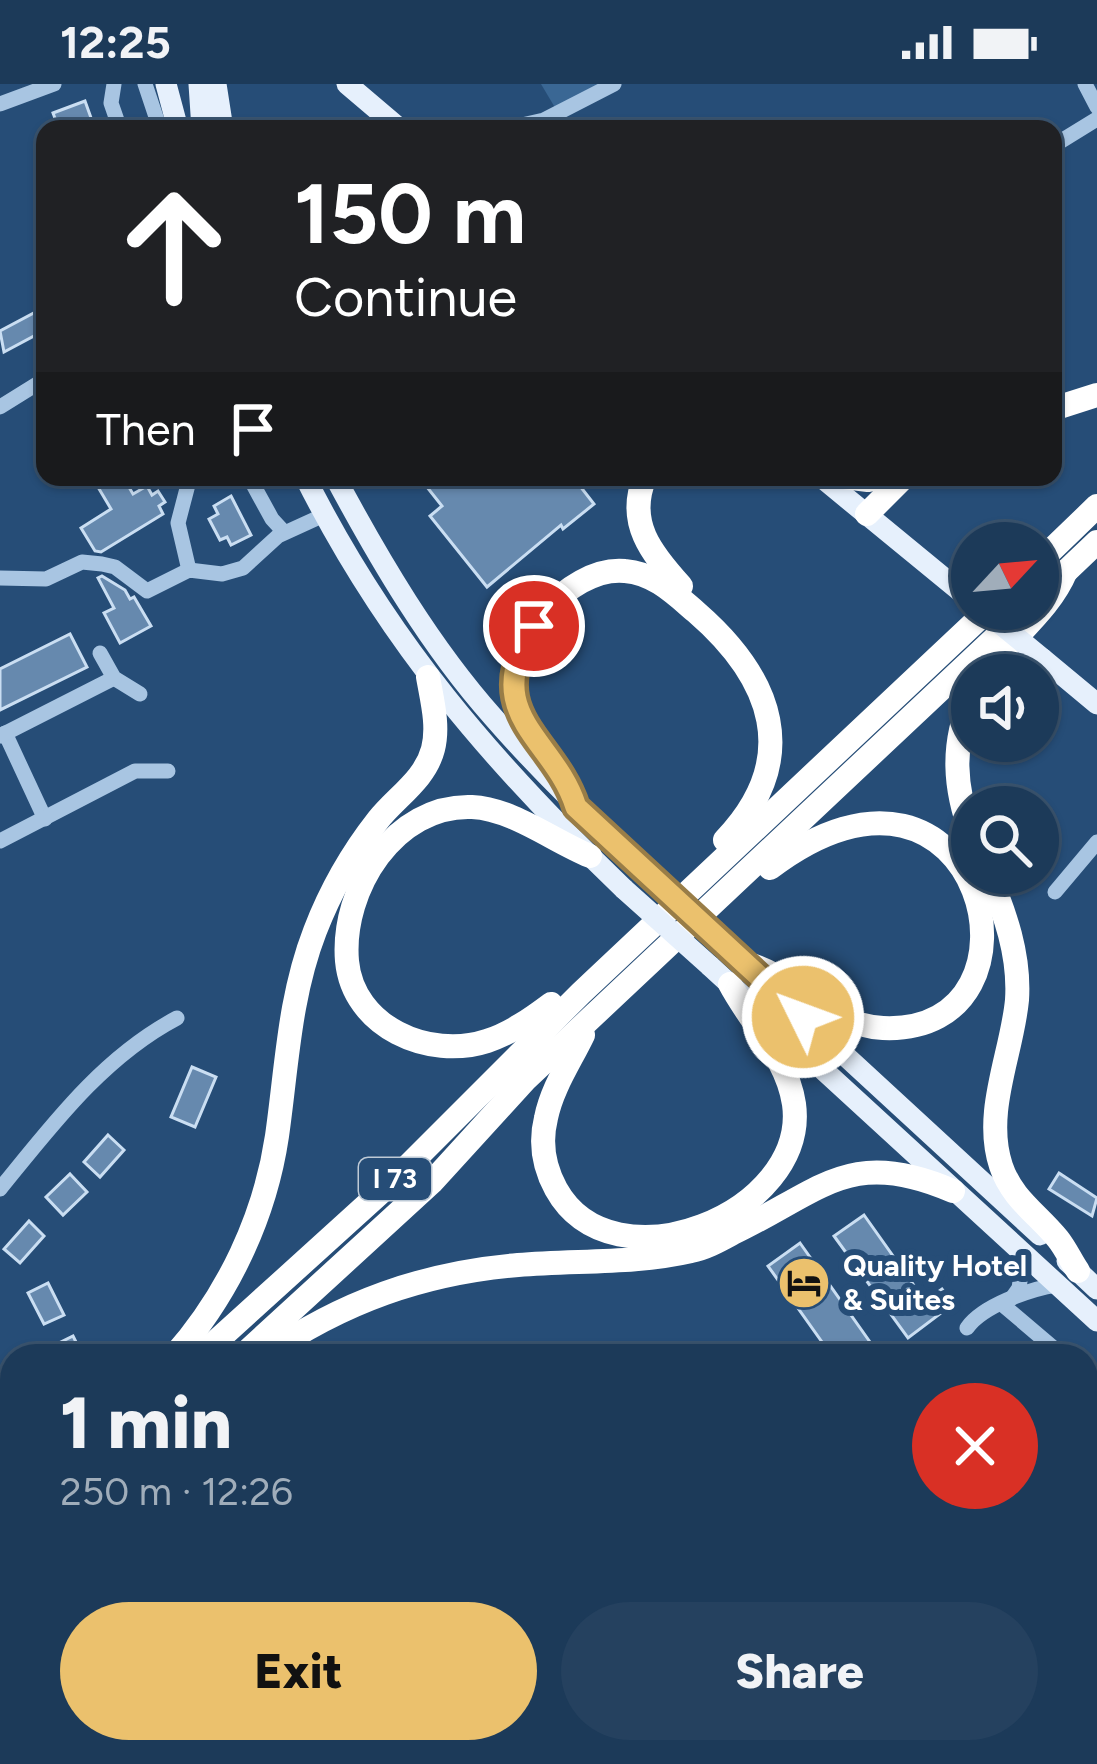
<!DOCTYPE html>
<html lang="en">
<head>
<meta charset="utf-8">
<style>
  body { margin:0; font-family:Figtree,sans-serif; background:#25415f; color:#f1f3f6; height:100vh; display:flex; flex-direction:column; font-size:45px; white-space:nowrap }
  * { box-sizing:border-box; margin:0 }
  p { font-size:39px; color:#a0adba }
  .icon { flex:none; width:66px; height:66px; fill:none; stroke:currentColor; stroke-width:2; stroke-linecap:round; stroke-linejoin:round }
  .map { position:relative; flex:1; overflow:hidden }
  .panel { position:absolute; left:0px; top:1260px; width:1098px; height:420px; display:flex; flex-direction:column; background:#1c3a59; border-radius:36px 36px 0 0; box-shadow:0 3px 9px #0004,0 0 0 3px #3a546f }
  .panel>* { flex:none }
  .top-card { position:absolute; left:36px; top:36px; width:1026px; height:366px; border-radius:24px; box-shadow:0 3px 9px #0004,0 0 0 3px #3a546f; background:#202124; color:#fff; overflow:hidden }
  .needle { width:78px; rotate:64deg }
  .fabs { position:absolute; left:951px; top:438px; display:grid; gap:24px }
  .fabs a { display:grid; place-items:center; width:108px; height:108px; border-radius:50%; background:#1c3a59; box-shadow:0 3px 9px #0004,0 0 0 3px #3a546f; font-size:60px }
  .pin { position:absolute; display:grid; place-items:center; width:102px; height:102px; color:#fff; margin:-51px; border:6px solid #fff; border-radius:50%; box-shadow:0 3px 12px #0007 }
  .me { position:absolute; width:132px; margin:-66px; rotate:312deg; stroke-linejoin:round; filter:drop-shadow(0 0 9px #0008) }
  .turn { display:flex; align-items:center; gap:42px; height:252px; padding:0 60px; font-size:54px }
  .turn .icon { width:156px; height:156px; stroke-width:2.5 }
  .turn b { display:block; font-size:84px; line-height:102px }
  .then { display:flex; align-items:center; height:114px; padding:0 60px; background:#0003; gap:24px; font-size:45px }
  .round { display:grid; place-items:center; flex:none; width:126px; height:126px; border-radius:63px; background:#25415f }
  .summary { display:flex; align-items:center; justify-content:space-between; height:204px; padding:0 60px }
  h1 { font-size:72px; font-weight:800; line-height:90px }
  .primary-button { display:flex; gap:24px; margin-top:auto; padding:24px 60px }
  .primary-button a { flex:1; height:138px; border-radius:72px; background:#ebc16d; color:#111; font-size:48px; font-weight:800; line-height:138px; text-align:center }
  .primary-button a+a { background:#25415f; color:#f1f3f6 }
  .status { display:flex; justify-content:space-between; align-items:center; height:84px; padding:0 60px; background:#1c3a59; direction:ltr }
  .status svg { height:33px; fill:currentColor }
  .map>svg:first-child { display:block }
</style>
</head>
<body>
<div class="status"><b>12:25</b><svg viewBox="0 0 49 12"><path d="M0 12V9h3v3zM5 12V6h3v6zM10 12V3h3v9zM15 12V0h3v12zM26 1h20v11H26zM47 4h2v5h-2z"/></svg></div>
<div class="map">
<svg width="1097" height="1680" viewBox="0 0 1097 1680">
  <rect width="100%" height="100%" fill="#264d77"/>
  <polygon fill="#3a6794" points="541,0 611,0 557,27"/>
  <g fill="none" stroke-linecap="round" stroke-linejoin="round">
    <g stroke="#9cc0e3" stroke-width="4.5">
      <polyline points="574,1272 680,1269 696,1272"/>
      <polyline points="0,1433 12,1432"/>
    </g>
  </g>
  <g fill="#6689ae" stroke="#cadef2" stroke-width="3">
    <polygon points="85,17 95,45 59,45 53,29"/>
    <polygon points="45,223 45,246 4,268 0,247"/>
    <polygon points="92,393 123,393 133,410 147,402 152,411 158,407 165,418 159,422 163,430 101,468 95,467 81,444 111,425"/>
    <polygon points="419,393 573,393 594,420 563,445 561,441 487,503 430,432 442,422"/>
    <polygon points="231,412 251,451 231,461 227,453 220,456 209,435 218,430 214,422"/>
    <polygon points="102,492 125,506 130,515 134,513 151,542 120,559 104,529 114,524 98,494"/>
    <polygon points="70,550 87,583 0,626 0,585"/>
    <polygon points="192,983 216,993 195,1043 171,1033"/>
    <polygon points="108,1051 124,1066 100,1093 84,1078"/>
    <polygon points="1059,1089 1097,1114 1092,1132 1049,1105"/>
    <polygon points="70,1090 87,1108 63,1131 46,1113"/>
    <polygon points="864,1131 925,1217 942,1205 953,1220 908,1254 834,1152"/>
    <polygon points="29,1137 44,1152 20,1179 4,1165"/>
    <polygon points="800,1159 870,1258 860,1264 866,1272 832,1272 768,1182"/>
    <polygon points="48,1199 64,1231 44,1240 28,1209"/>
    <polygon points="73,1252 83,1272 58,1272 53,1262"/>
    <polygon points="55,1668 72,1668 78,1680 32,1680"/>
    <polygon points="829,1668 868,1668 841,1680 834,1680"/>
  </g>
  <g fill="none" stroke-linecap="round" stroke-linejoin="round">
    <g stroke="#a8c5e2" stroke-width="15">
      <polyline points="114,0 111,19 120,45"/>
      <polyline points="145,0 160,45"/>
      <polyline points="1085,0 1097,23"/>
      <polyline points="0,20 54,0"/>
      <polyline points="505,45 544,36 614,0"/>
      <polyline points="1053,62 1097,35"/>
      <polyline points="0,323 45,295"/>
      <polyline points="249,393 272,435 284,448"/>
      <polyline points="189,486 178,439 190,393"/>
      <polyline points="0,494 46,495 82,478 102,480 115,483 147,507 189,486 222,490 243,484 278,452 324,431"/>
      <polyline points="100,569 114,594 140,610"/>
      <polyline points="5,649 45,735"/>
      <polyline points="0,652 114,594"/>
      <polyline points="0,757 135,687 168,687"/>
      <polyline points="1055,808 1097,758"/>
      <path d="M0,1105C52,1041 103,973 177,934"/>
      <polyline points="1012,1214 1019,1204 1024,1171"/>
      <polyline points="1003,1221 1063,1272"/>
      <path d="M967,1244C982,1222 1030,1205 1057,1201"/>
      <polyline points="1086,1289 1097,1289"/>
      <polyline points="0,1310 12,1334"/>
      <polyline points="0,1366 12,1361"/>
      <polyline points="1086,1395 1097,1387"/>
      <polyline points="1086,1466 1097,1464"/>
      <polyline points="0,1578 12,1570"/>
      <polyline points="1086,1592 1097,1588"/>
      <polyline points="780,1668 788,1680"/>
      <polyline points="164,1680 182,1670"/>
    </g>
    <g stroke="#e6f0fc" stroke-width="21">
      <polyline points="166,0 178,45"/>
      <polyline points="199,0 202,45"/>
      <polyline points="216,0 223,45"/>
      <polyline points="347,0 400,45"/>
      <path d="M305,393C387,557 493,679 624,805"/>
      <path d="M335,393C380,477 430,562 493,633C540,687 591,736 643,785"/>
      <polyline points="821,393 972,517"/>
      <polyline points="1043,575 1097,620"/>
      <polyline points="710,882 1097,1237"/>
      <polyline points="750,884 1040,1151"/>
      <polyline points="1067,1177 1097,1205"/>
    </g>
    <g stroke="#fff" stroke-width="24">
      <polyline points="1053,325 1097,311"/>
      <path d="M645,393C626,438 651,469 681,502"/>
      <polyline points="844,393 868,396 880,393"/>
      <polyline points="867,430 904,393"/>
      <polyline points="1038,479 1097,422"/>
      <polyline points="1057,496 1097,458"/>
      <path d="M984,591C1010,554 1049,528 1066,487"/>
      <path d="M972,613C951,660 954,704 972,752"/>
      <path d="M576,723C563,681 523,657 516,611C512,580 525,549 545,527C565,505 595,484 625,487C654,489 675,510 696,528C772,594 803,674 725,756"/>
      <path d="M988,789C1005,829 1020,871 1017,916C1012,970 983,1028 1001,1082C1012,1115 1038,1130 1058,1155C1066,1165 1071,1177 1078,1187"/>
      <path d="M744,879C795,891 826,941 883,944C1062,952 983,622 770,784"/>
      <path d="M551,920C531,935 511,949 487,957C429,976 353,943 347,877C341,805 395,720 472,723C513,725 553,757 590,772"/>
      <path d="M583,951C570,978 552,1004 546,1034C540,1058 544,1083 556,1105C613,1208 809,1129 794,1020C787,973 751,940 730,900"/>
      <path d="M174,1272C228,1211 265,1133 277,1052C287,982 289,914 315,847C330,808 352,769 378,736C396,713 425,696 433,665C439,642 432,616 428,593"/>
      <polyline points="200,1272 392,1098 581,909 989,525"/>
      <polyline points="242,1272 432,1098 526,995 1026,525"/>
      <path d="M264,1272C342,1218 423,1189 518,1181C576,1176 635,1180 691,1167C706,1164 720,1156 733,1149C821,1107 850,1062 953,1107"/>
      <polyline points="0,1457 12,1445"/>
      <polyline points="0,1493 12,1482"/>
    </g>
    <g stroke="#e6f0fc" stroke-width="21">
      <polyline points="982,525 1043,575"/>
      <polyline points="643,785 727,864"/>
      <polyline points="624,805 710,882"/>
    </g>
  </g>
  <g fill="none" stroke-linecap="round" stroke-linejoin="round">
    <g stroke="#997d47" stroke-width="30">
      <path id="route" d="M534,542C478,632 554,653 576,723L803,933"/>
    </g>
    <use href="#route" stroke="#ebc16d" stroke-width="21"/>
  </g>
  <defs>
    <g id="hotel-disc" transform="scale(2.7)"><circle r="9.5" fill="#ebc16d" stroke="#264d77"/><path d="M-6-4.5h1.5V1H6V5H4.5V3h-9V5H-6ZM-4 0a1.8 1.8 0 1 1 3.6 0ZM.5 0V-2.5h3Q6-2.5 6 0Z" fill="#111"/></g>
  </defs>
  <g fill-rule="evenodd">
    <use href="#hotel-disc" x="804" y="1199"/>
  </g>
  <g text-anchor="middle" stroke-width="12" stroke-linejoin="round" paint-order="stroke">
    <rect fill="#264d77" stroke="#becad6" stroke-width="3" x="359" y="1074" width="72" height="42" rx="9"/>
    <g font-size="27" font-weight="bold" fill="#fff">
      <text x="395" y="1104">I 73</text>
    </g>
    <g font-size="30" font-weight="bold" fill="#fff" stroke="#264d77" text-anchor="start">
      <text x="843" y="1192">Quality Hotel<tspan x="843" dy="34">&amp; Suites</tspan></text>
    </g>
  </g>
</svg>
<div class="fabs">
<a><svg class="needle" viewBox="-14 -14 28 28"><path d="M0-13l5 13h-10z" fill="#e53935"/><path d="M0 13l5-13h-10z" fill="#a0adba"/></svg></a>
<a><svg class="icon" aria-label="sound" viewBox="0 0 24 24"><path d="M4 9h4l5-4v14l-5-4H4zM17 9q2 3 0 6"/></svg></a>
<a><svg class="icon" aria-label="search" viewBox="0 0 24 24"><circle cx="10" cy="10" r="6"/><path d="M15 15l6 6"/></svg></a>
</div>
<div class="pin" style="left:534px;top:542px;background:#d93025"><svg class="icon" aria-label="arrive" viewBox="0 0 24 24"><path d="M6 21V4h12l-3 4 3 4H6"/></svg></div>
<svg class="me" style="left:803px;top:933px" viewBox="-20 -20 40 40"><circle r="17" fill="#ebc16d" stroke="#fff" stroke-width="3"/><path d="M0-11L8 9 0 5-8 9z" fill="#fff"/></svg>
<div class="top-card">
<div class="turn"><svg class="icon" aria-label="ahead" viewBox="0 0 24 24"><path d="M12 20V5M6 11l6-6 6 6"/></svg><div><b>150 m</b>Continue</div></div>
<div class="then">Then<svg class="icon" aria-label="arrive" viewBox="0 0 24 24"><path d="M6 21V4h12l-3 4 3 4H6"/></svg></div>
</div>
<section class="panel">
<div class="summary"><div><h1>1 min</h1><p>250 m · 12:26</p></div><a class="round" style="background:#d93025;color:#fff"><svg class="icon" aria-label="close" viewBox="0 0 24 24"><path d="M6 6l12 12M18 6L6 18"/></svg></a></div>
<div class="primary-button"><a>Exit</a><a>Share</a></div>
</section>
</div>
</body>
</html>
